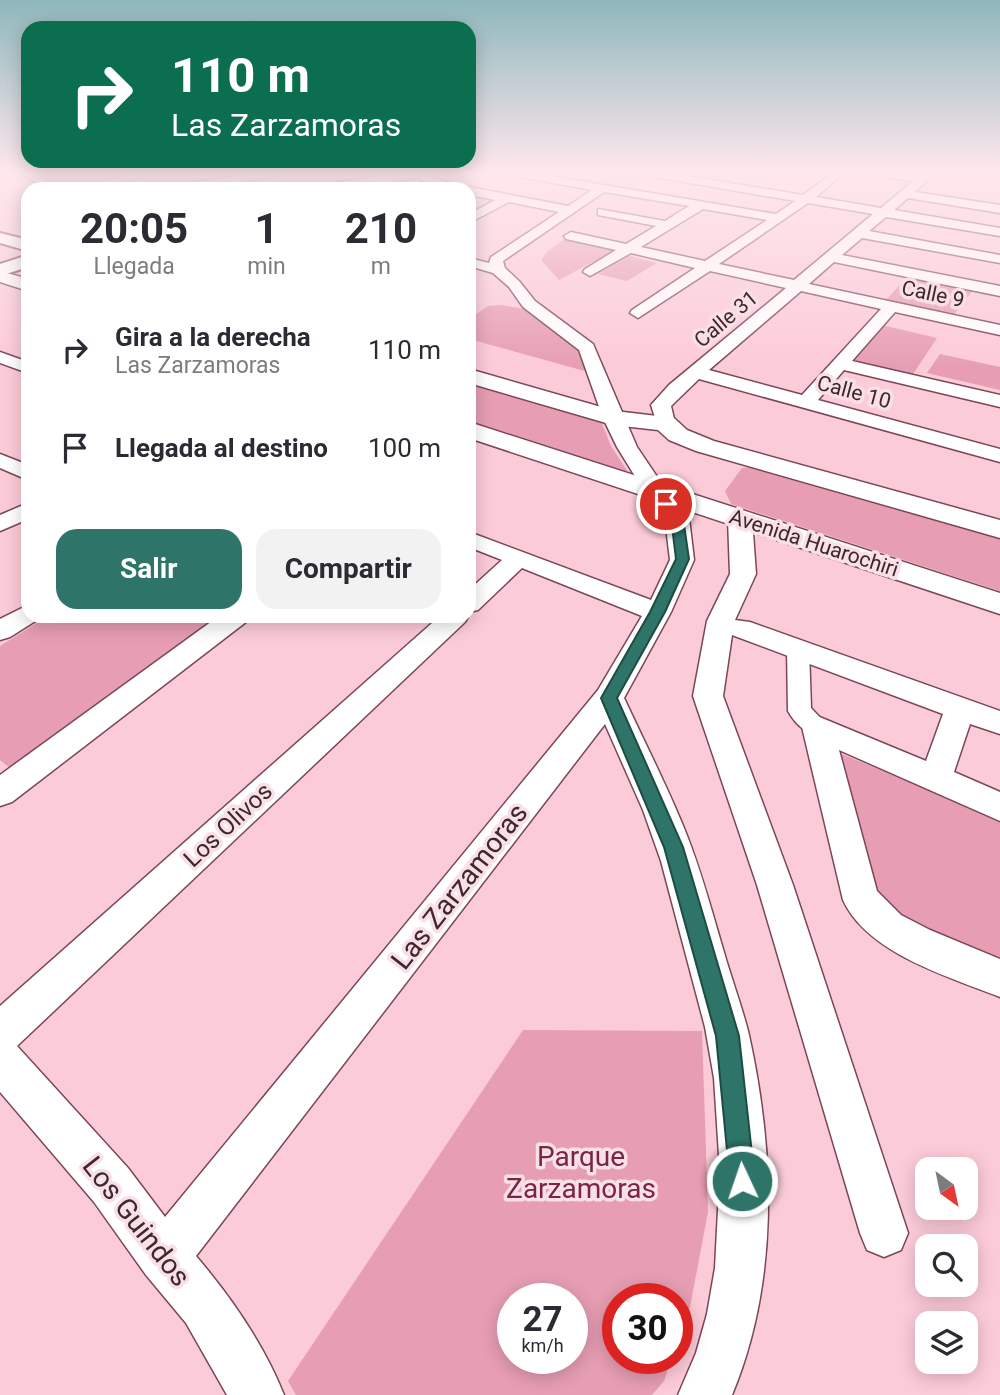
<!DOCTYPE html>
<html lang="es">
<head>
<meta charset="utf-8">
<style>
  body { margin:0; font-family:Roboto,sans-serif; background:#f2f2f3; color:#2b2b33; height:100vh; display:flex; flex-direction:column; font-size:26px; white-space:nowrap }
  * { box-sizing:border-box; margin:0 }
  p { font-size:23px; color:#7c7c81 }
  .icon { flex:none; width:38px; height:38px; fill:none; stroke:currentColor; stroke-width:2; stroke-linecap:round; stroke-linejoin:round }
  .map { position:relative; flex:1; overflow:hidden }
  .drawer { position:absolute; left:21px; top:182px; width:455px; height:441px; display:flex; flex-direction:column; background:#fff; border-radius:21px; box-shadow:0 4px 18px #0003 }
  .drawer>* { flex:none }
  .banner { position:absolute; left:21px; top:21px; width:455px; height:147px; border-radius:21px; box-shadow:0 4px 18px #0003; background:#0b6e4f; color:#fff; overflow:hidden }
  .needle { width:46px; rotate:147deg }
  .controls { position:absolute; left:915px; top:1157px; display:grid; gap:14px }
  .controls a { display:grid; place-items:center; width:63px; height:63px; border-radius:14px; background:#fff; box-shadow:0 4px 18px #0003; font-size:35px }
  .speed { position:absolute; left:497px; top:1283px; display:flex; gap:14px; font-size:35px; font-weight:700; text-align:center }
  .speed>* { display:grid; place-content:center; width:91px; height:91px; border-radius:50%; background:#fff; box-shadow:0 4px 18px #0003; line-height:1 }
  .speed small { font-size:18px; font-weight:400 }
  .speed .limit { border:10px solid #d22; background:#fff; color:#111 }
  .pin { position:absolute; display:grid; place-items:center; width:60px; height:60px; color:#fff; margin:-30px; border:4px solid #fff; border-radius:50%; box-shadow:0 2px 7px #0007 }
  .me { position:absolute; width:77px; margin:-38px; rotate:357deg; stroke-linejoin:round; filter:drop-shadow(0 0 5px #0008) }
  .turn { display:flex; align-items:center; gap:24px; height:147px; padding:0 35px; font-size:32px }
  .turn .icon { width:91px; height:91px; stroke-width:2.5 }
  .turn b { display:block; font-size:49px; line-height:60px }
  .eta { display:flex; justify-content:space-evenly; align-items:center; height:119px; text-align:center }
  .eta b { font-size:42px; font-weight:700; line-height:49px }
  .action { display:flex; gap:14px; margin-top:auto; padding:14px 35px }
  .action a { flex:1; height:80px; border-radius:21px; background:#2e7469; color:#fff; font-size:28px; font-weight:700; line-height:80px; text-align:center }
  .action a+a { background:#f2f2f3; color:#2b2b33 }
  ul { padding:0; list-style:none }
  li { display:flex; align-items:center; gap:21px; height:98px; padding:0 35px }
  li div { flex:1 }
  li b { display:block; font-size:26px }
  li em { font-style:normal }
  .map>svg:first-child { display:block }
</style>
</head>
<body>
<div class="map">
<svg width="1000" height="1395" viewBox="0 0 1000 1395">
  <rect width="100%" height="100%" fill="#fccbd8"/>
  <g fill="#e79eb2" fill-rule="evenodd">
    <polygon points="566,238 617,249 559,280 541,260 548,251"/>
    <polygon points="629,256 657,263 627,281 598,274"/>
    <polygon points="908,276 974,289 952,317 884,302"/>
    <polygon points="500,305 525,309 581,349 592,373 469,339 469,319 488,306"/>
    <polygon points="882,325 937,338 911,377 852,361"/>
    <polygon points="940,354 1000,367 1000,390 927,373"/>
    <polygon points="469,382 601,421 611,446 628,472 469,421"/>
    <polygon points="753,467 1000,536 1000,591 731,504 725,491 742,468"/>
    <polygon points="48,616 221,616 10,768 0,760 0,646"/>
    <polygon points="837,752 1000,820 1000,958 914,927 879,896 867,878"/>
    <path d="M523,1030L702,1031L708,1212L690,1307L677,1344V1298H618V1358H672L664,1381L652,1395H296L288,1381ZM513,1298H572V1358H513Z"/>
  </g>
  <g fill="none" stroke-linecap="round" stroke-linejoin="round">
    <g stroke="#7a4756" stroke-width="3">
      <path id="pedestrian" d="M798,642L806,644L809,649L811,708L829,727L825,733C809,738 796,725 788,711L787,649L790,644Z"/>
    </g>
    <g stroke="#7a4756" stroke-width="3">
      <g id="minor">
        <polygon points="16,172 30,172 66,189 50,189"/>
        <polygon points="139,172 158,172 95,189 74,189"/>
        <polygon points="263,172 288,172 282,175 196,189 168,189 174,185"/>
        <path d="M505,172H527L776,214L795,201L644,175L638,172H662L803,195L834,172H845L816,197L881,208L913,181L872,175L867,172L920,175L925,172H936L915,192L1000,205V213L908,198L894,210L1000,228V236L886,217L869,231L1000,255V263L862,238L842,255L1000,286V296L834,262L809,284L1000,325V335L895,312L852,361L1000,395V407L844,370L818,400L1000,449V462L699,379L671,406L675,423L672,427H658L651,405L669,385L786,288L710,271L638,318L630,313L632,310L695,268L631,253L590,276L583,272L585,269L616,250L566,239L564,236L571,232L626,244L656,226L598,215V209L665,221L689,206L604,192L503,261L505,268L519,281L535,301L593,344L637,447L664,487L689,518L694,560L671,612L624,698C644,741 666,784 684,828C700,867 711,908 723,949C731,978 742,1006 749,1035C775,1153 779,1282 732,1395H678L696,1353L707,1314L715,1268L720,1171L714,1078L705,1027L661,861L643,810L605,724L196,1256C231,1297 264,1345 284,1395H227L186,1323L146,1275L94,1202L0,1092V1006L440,616L469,615L465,622L17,1046L128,1168L165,1217L598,690L642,616L522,568L478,610L469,612V590L502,560L469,547V532L651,600L670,560L665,519L644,491L617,447L603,418L579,350L523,307L509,287L493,273L469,266V258L489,263L491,257L559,212L509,202L469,223V214L495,200L469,195V189L465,188L469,187L568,206L592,190L510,175ZM808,203L873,214L794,280L719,264ZM703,209L767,220L705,261L641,247ZM801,291L881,309L802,395L709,370Z"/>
        <polygon points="424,175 462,187 464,189 446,189 420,180 420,176"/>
        <polygon points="0,352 28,362 28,373 0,363"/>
        <polygon points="0,454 28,465 28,480 0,468"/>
        <polygon points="28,503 28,519 0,531 0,515"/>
        <path d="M740,512L748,514L752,519L756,574L735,620L750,622L1000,711V734L970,724L954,772L1000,792V821L839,750L877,891L901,915L930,930L1000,959V997C949,977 867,953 843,900L802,727L806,719L817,716L926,761L943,714L732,635L723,696L793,885L908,1233L901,1250L884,1257L867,1250L860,1233L757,885L693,696L707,621L730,574L728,519L732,514Z"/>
        <polygon points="28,605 28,616 40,616 37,620 10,637 0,640 0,619"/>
        <polygon points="219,616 250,616 246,622 12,802 0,806 0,775"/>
      </g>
    </g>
    <g stroke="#7a4756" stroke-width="3">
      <g id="tertiary">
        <polygon points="0,271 28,279 28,291 0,282"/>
        <polygon points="469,369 615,411 674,418 687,430 714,441 1000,520 1000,538 696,451 669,440 658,430 613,425 469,383"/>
        <polygon points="469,422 1000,593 1000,614 469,438"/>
      </g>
    </g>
    <g stroke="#7a4756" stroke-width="4">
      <g id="secondary">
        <polygon points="400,172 429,172 422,176 354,189 321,189 329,184"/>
        <polygon points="0,233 28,240 28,251 0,243"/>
        <polygon points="28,255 28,267 0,276 0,264"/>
      </g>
    </g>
    <use href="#pedestrian" fill="#fff" fill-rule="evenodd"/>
    <use href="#minor" fill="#fff" fill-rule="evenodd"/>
    <use href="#tertiary" fill="#fff" fill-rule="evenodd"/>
    <use href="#secondary" fill="#fff" fill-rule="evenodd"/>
  </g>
  <linearGradient id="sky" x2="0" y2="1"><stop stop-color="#8fb7bc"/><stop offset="0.47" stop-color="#fee8ed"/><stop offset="1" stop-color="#fee8ed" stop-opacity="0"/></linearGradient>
  <rect width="1000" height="367" fill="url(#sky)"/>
  <polygon fill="#2e7469" stroke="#1e4b44" stroke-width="2" points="666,501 670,502 683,518 689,559 665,612 617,698 683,847 739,1036 755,1181 751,1190 742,1194 733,1190 730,1181 716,1036 664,847 601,698 650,612 676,559 671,518 660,504"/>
  <g text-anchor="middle" stroke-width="7" stroke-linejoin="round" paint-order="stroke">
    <g font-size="21" fill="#3e272e" stroke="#f9e0e6">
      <text transform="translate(933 294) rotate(12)" y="7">Calle 9</text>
      <text transform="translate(726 319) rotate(-40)" y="7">Calle 31</text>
      <text transform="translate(854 392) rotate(15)" y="7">Calle 10</text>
      <text transform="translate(814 543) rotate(18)" y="7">Avenida Huarochiri</text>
    </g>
    <g font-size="24" fill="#3e272e" stroke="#f9e0e6">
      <text transform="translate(228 825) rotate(-43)" y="8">Los Olivos</text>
    </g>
    <g font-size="28" fill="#3e272e" stroke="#f9e0e6">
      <text transform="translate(459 886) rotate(-52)" y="10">Las Zarzamoras</text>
      <text transform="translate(137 1221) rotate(52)" y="10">Los Guindos</text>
    </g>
    <g font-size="28" fill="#7a2545" stroke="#f9e0e6">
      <text x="581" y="1166">Parque<tspan x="581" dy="32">Zarzamoras</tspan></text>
    </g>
  </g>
</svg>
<div class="controls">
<a><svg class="needle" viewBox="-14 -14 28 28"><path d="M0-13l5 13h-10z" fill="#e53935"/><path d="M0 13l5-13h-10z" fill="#7c7c81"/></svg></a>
<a><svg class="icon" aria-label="search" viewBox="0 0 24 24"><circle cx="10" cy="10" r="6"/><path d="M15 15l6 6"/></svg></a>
<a><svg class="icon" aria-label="layers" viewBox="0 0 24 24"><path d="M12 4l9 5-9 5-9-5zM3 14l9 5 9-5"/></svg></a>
</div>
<div class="speed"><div>27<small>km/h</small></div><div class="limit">30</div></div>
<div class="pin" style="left:666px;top:504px;background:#d93025"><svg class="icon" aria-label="arrive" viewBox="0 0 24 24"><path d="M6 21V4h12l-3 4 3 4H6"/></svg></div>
<svg class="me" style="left:742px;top:1181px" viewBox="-20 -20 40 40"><circle r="17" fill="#2e7469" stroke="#fff" stroke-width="3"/><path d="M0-11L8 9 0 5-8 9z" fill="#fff"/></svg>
<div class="banner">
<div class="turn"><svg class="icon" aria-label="right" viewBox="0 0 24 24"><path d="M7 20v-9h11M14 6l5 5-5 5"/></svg><div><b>110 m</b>Las Zarzamoras</div></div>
</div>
<section class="drawer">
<div class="eta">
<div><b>20:05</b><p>Llegada</p></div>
<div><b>1</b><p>min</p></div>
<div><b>210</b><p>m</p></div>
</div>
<ul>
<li><svg class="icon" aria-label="right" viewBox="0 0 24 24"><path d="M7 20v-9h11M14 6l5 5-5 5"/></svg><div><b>Gira a la derecha</b><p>Las Zarzamoras</p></div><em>110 m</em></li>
<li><svg class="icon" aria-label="arrive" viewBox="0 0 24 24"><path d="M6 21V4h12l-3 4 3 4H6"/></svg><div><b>Llegada al destino</b></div><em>100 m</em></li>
</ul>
<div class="action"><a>Salir</a><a>Compartir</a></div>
</section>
</div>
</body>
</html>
